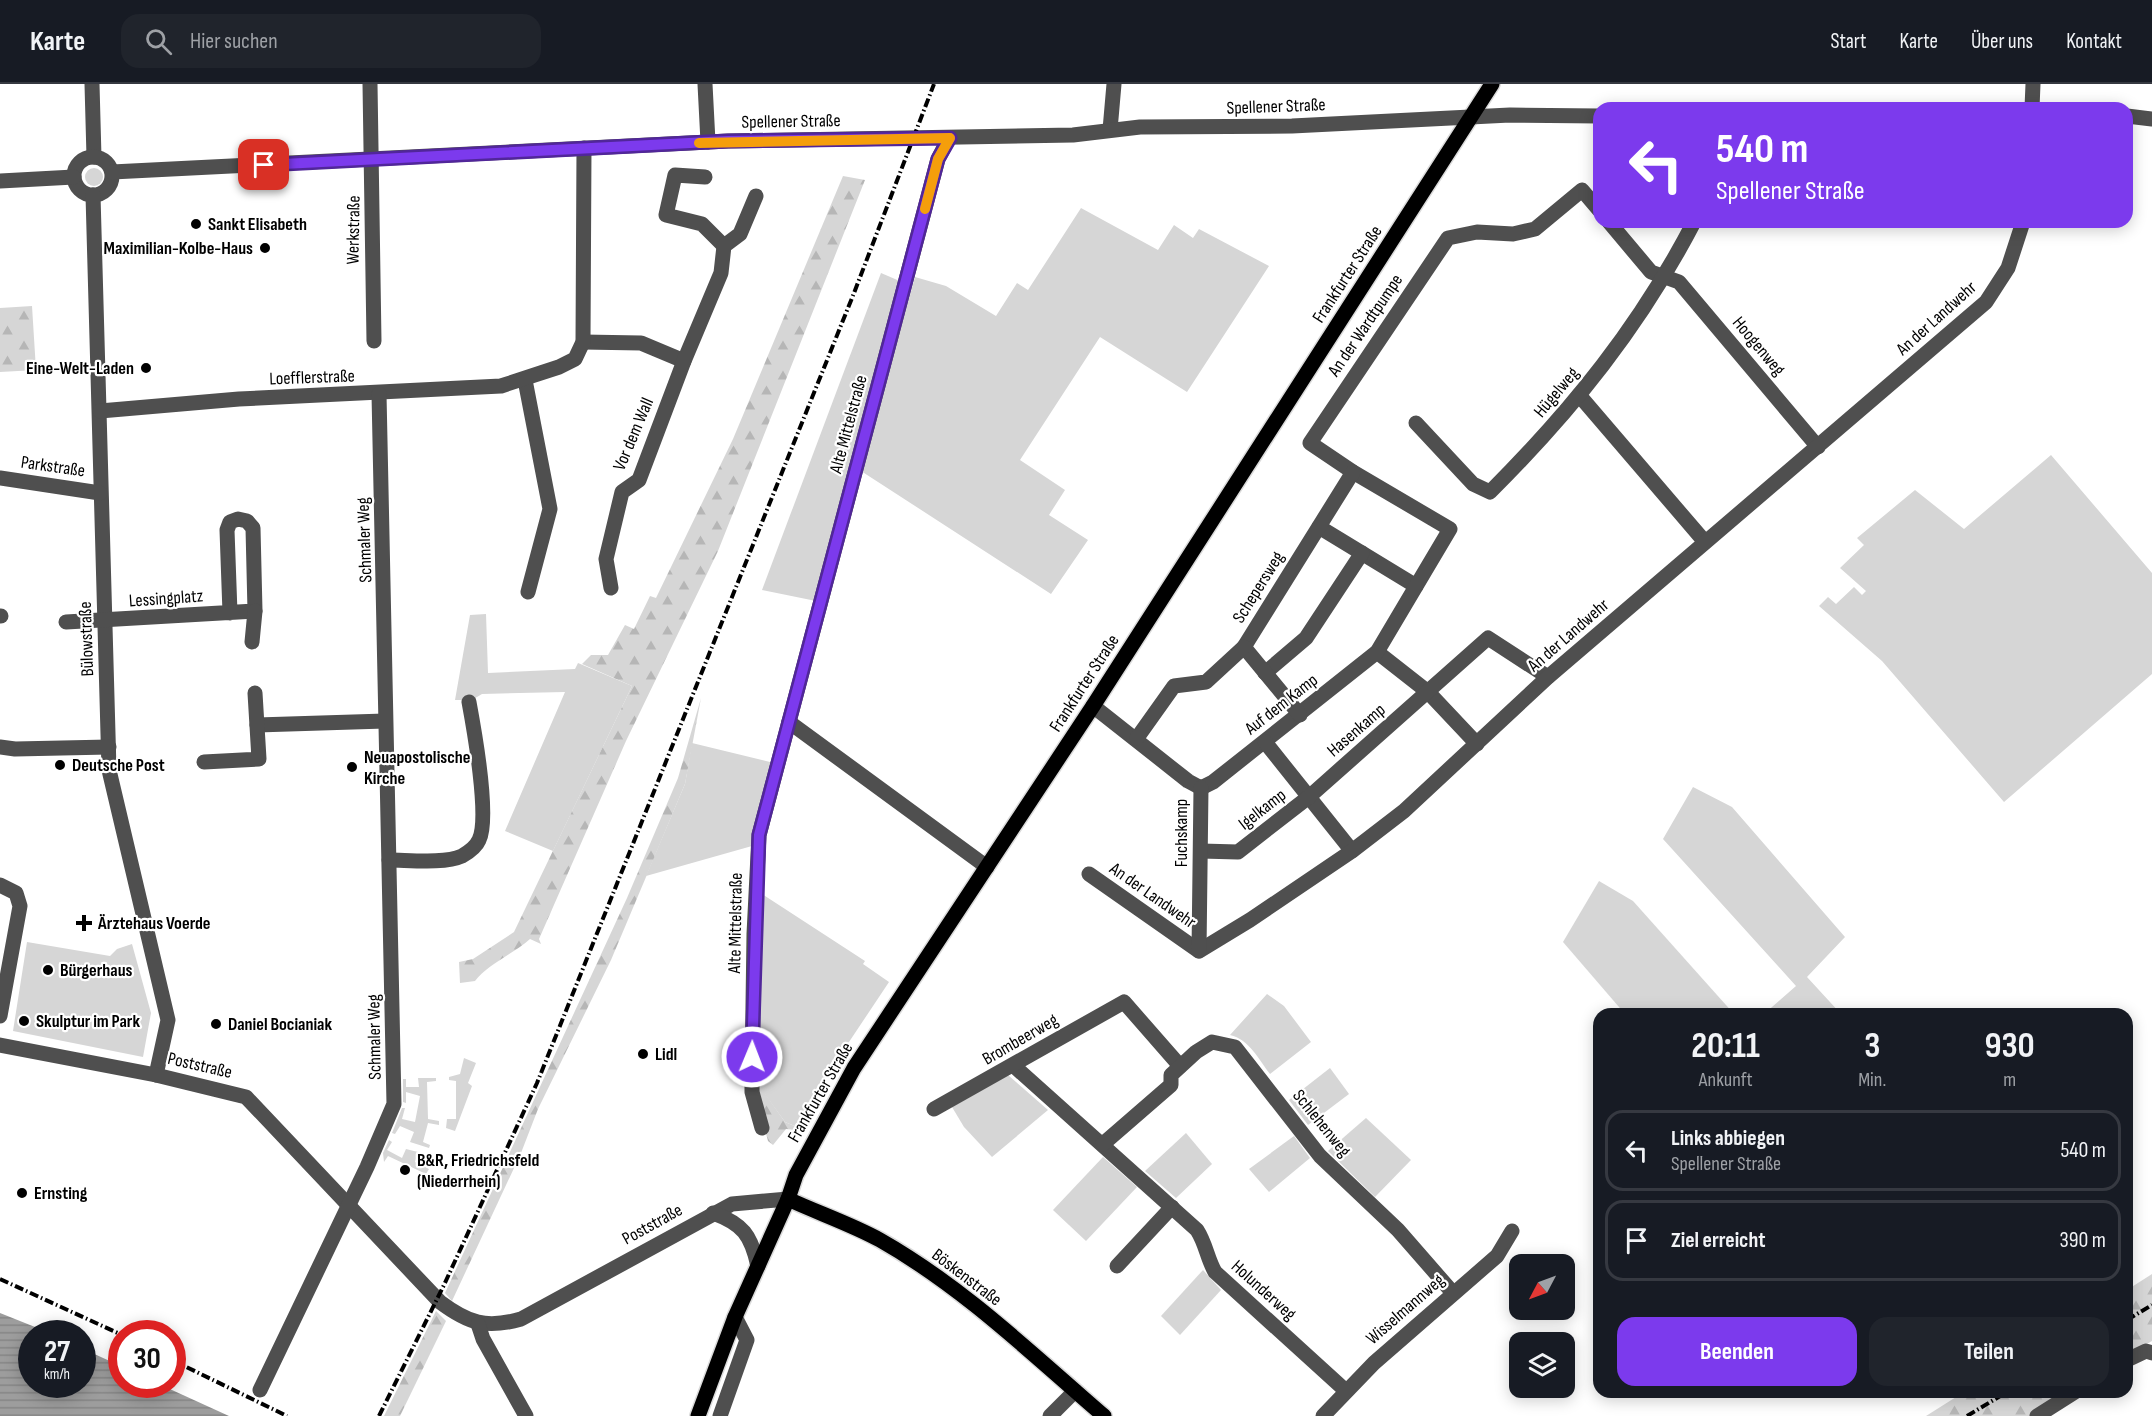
<!DOCTYPE html>
<html lang="de">
<head>
<meta charset="utf-8">
<style>
  body { margin:0; font-family:"Sofia Sans Condensed",sans-serif; background:#20242c; color:#f1f3f6; height:100vh; display:flex; flex-direction:column; font-size:22px; white-space:nowrap }
  * { box-sizing:border-box; margin:0 }
  p { font-size:20px; color:#9ea1a6 }
  .icon { flex:none; width:33px; height:33px; fill:none; stroke:currentColor; stroke-width:2; stroke-linecap:round; stroke-linejoin:round }
  .map { position:relative; flex:1; overflow:hidden }
  .panel { position:absolute; left:1593px; top:924px; width:540px; height:390px; display:flex; flex-direction:column; background:#171b24; border-radius:18px; box-shadow:0 3px 15px #0003 }
  .panel>* { flex:none }
  .hud { position:absolute; left:1593px; top:18px; width:540px; height:126px; border-radius:18px; box-shadow:0 3px 15px #0003; background:#7c3aed; color:#fff; overflow:hidden }
  .needle { width:39px; rotate:229deg }
  .tools { position:absolute; left:1509px; top:1170px; display:grid; gap:12px }
  .tools a { display:grid; place-items:center; width:66px; height:66px; border-radius:12px; background:#171b24; box-shadow:0 3px 15px #0003; font-size:30px }
  .speed { position:absolute; left:18px; top:1236px; display:flex; gap:12px; font-size:30px; font-weight:700; text-align:center }
  .speed>* { display:grid; place-content:center; width:78px; height:78px; border-radius:50%; background:#171b24; box-shadow:0 3px 15px #0003; line-height:1 }
  .speed small { font-size:15px; font-weight:400 }
  .speed .limit { border:9px solid #d22; background:#fff; color:#111 }
  .pin { position:absolute; display:grid; place-items:center; width:51px; height:51px; color:#fff; margin:-26px; border-radius:12px; box-shadow:0 3px 9px #0006 }
  .me { position:absolute; width:66px; margin:-33px; rotate:1deg; stroke-linejoin:round; filter:drop-shadow(0 0 4px #0008) }
  .turn { display:flex; align-items:center; gap:21px; height:126px; padding:0 24px; font-size:27px }
  .turn .icon { width:78px; height:78px; stroke-width:2.5 }
  .turn b { display:block; font-size:42px; line-height:51px }
  .eta { display:flex; justify-content:space-evenly; align-items:center; height:102px; text-align:center }
  .eta b { font-size:36px; font-weight:700; line-height:42px }
  .button { display:flex; gap:12px; margin-top:auto; padding:12px 24px }
  .button a { flex:1; height:69px; border-radius:18px; background:#7c3aed; color:#fff; font-size:24px; font-weight:700; line-height:69px; text-align:center }
  .button a+a { background:#20242c; color:#f1f3f6 }
  ul { padding:0; list-style:none }
  li { display:flex; align-items:center; gap:18px; height:81px; margin:0 12px 9px; padding:0 12px; border:3px solid #363941; border-radius:18px }
  li div { flex:1 }
  li b { display:block; font-size:22px }
  li em { font-style:normal }
  header { display:flex; align-items:center; gap:36px; box-sizing:border-box; height:84px; padding:0 30px; background:#171b24; border-bottom:2px solid #363941 }
  header strong { font-size:28px }
  nav { display:flex; gap:33px; margin-inline-start:auto; font-size:21px }
  .search { width:420px; height:54px; background:#20242c; display:flex; align-items:center; gap:15px; box-sizing:border-box; padding:0 21px; border-radius:18px; color:#9ea1a6; font-size:22px }
  .map>svg:first-child { display:block }
</style>
</head>
<body>
<header>
<strong>Karte</strong>
<div class="search"><svg class="icon" aria-label="search" viewBox="0 0 24 24"><circle cx="10" cy="10" r="6"/><path d="M15 15l6 6"/></svg>Hier suchen</div>
<nav><a>Start</a><a>Karte</a><a>Über uns</a><a>Kontakt</a></nav>
</header>
<div class="map">
<svg width="2152" height="1332" viewBox="0 0 2152 1332">
  <defs>
    <pattern id="forest-firs" width="22" height="20" patternUnits="userSpaceOnUse" patternTransform="scale(1.5)"><rect width="22" height="20" fill="#d6d6d6"/><path d="M5 1l3.5 6h-7zM16 11l3.5 6h-7z" fill="#b6b6b6"/></pattern>
    <pattern id="water-rules" width="6" height="5" patternUnits="userSpaceOnUse" patternTransform="scale(1.5)"><rect width="6" height="5" fill="#9d9d9d"/><path d="M0 2.5h6" fill="none" stroke="#858585"/></pattern>
  </defs>
  <rect width="100%" height="100%" fill="#fff"/>
  <g fill="#d6d6d6">
    <circle cx="94" cy="93" r="9"/>
    <polygon points="1081,124 1158,166 1174,141 1193,154 1199,145 1269,182 1187,308 1100,253 1020,376 1065,406 1049,431 1088,456 1051,510 861,387 915,193 946,202 996,232 1017,199 1028,206"/>
    <polygon points="881,189 902,198 816,517 762,506"/>
    <polygon points="2051,371 2152,489 2152,590 2004,718 1882,577 1819,522 1828,513 1836,520 1854,503 1862,511 1866,507 1840,484 1864,461 1857,454 1915,406 1964,445"/>
    <polygon points="486,530 488,589 575,585 578,579 632,602 553,767 505,747 565,608 482,610 472,616 455,616 470,531"/>
    <polygon points="692,659 774,679 752,762 646,792 685,700"/>
    <polygon points="1693,703 1732,723 1845,853 1807,893 1841,930 1764,930 1796,902 1663,755"/>
    <polygon points="1599,797 1633,817 1734,930 1625,930 1563,858"/>
    <polygon points="762,810 865,877 863,880 889,898 839,973 797,1043 785,1038 759,1002 756,1010"/>
    <polygon points="27,858 110,872 117,865 132,860 151,929 143,973 13,947"/>
    <path d="M1267,910L1284,922L1311,958L1270,990C1259,976 1249,955 1230,951Z"/>
    <polygon points="464,974 476,979 468,999 472,1002 455,1047 446,1044 447,1035 456,1035 456,997 449,996 449,993 460,990"/>
    <polygon points="1330,984 1349,1010 1308,1041 1289,1016"/>
    <polygon points="1008,991 1048,1026 992,1073 964,1043 952,1023"/>
    <polygon points="418,994 436,994 436,997 427,998 428,1035 439,1037 439,1041 428,1039 423,1058 430,1061 429,1064 410,1058 414,1048 400,1042 395,1050 392,1049 402,1024 405,1024 402,1035 415,1038 420,1012 406,1008 406,1019 403,1018 403,995 406,995 406,1003 419,1003"/>
    <polygon points="1366,1034 1411,1076 1375,1113 1328,1067"/>
    <polygon points="1186,1049 1212,1080 1176,1114 1145,1087"/>
    <polygon points="1294,1052 1310,1074 1269,1108 1249,1085"/>
    <polygon points="389,1056 392,1058 387,1066 402,1074 406,1065 418,1068 415,1078 429,1085 426,1090 388,1072 384,1078 383,1069"/>
    <polygon points="1103,1073 1137,1103 1086,1157 1053,1126"/>
    <polygon points="1203,1186 1221,1206 1180,1251 1161,1232"/>
  </g>
  <g fill="url(#forest-firs)">
    <path d="M843,92L865,96L718,467L626,657L539,855L541,860L530,855C513,870 487,881 475,897L460,899L459,878L473,875L514,848L632,602L582,580L591,571H608L625,541L634,545L650,512L656,514L733,355Z"/>
    <polygon points="32,222 36,286 0,288 0,224"/>
    <polygon points="701,614 685,700 646,793 611,876 538,1025 521,1069 452,1217 445,1209 627,814 678,694"/>
    <polygon points="759,1001 785,1038 797,1043 795,1046 786,1045 773,1061 768,1057 758,1019"/>
    <polygon points="2152,1190 2152,1257 2127,1272 2127,1206"/>
    <polygon points="436,1227 446,1237 400,1332 384,1332"/>
    <polygon points="1964,1308 2071,1308 2032,1332 1926,1332"/>
  </g>
  <polygon fill="url(#water-rules)" points="0,1229 50,1249 32,1250 32,1300 82,1300 83,1265 121,1282 122,1300 161,1301 229,1332 0,1332"/>
  <g fill="none" stroke-linecap="round" stroke-linejoin="round">
    <g stroke="#dbdbdb" stroke-width="18">
      <g id="major">
        <path d="M788,1115C818,1129 851,1140 880,1156C963,1203 1032,1270 1104,1332"/>
        <polyline points="698,1332 735,1233 788,1115 796,1091 854,984 1093,622 1492,0"/>
      </g>
    </g>
    <g stroke="#4f4f4f" stroke-width="15">
      <polyline points="92,0 94,73"/>
      <polyline points="370,0 374,257"/>
      <polyline points="705,0 708,58"/>
      <polyline points="2032,24 2033,0"/>
      <polyline points="2127,32 2152,35"/>
      <polyline points="1110,46 1114,0"/>
      <circle cx="93" cy="92" r="19"/>
      <polyline points="112,88 728,57 1073,51 1140,43 1292,42 1510,31 1599,32"/>
      <polyline points="705,93 675,91 666,131 702,140 724,162"/>
      <polyline points="0,97 74,93"/>
      <polyline points="93,111 109,686 168,936 156,991"/>
      <polyline points="1609,138 1651,188 1679,198 1818,363"/>
      <polyline points="583,258 641,259 684,277"/>
      <polyline points="525,296 550,425 528,508"/>
      <polyline points="1579,311 1705,458"/>
      <polyline points="100,327 239,315 501,302 559,283 575,275 583,258 584,64"/>
      <path d="M1416,339L1473,400L1490,408C1573,325 1640,242 1694,138"/>
      <polyline points="0,394 100,409"/>
      <polyline points="1319,443 1416,502"/>
      <polyline points="611,504 606,475 622,408 639,396 684,277 721,189 724,162 740,150 756,112"/>
      <polyline points="0,532 1,532"/>
      <polyline points="66,538 255,527 253,444 247,437 238,435 230,438 227,446 230,529"/>
      <polyline points="252,558 255,527"/>
      <polyline points="1377,568 1428,608 1477,660"/>
      <polyline points="1265,589 1306,554 1362,469"/>
      <polyline points="1093,622 1188,697 1201,704 1213,698 1377,568 1450,445 1353,388 1310,359 1448,154 1477,148 1513,150 1535,145 1582,106 1599,126"/>
      <polyline points="1300,631 1244,563 1353,388"/>
      <polyline points="789,638 987,783"/>
      <polyline points="257,641 385,637"/>
      <polyline points="1137,654 1174,602 1206,598 1244,563"/>
      <polyline points="1265,658 1352,767"/>
      <polyline points="0,663 15,665 109,663"/>
      <polyline points="204,678 259,675 255,609"/>
      <polyline points="1201,767 1238,768 1310,712 1488,554 1548,593"/>
      <path d="M389,776C408,776 445,780 462,772C469,768 476,763 479,756C490,734 474,645 469,618"/>
      <polyline points="1089,790 1199,867 1250,836 1352,767 1404,727 1548,593 1986,218 2008,184 2023,138"/>
      <polyline points="0,801 16,809 20,822 0,932"/>
      <polyline points="1199,867 1201,704"/>
      <path d="M0,961L156,991L246,1013L440,1218C468,1239 486,1245 521,1235L732,1120L788,1115"/>
      <path d="M1014,982L1197,1146C1206,1160 1207,1174 1215,1188L1346,1307"/>
      <polyline points="934,1025 1124,918 1180,982"/>
      <polyline points="762,1044 752,1008 752,993 754,850 759,751 938,75 949,54"/>
      <polyline points="1103,1060 1171,1001 1171,991 1196,968 1212,958 1235,963 1320,1072 1398,1146 1453,1209"/>
      <path d="M713,1129C743,1140 751,1151 758,1182"/>
      <polyline points="1117,1182 1172,1123"/>
      <polyline points="478,1240 483,1255 526,1332"/>
      <polyline points="2127,1276 2146,1267 2152,1269"/>
      <polyline points="260,1306 367,1083 394,1020 379,310"/>
      <polyline points="720,1332 747,1256 735,1233"/>
      <polyline points="1050,1332 1075,1307"/>
      <polyline points="1323,1332 1374,1279 1497,1172 1512,1147"/>
      <polyline points="2037,1332 2075,1308"/>
    </g>
    <use href="#major" stroke="#000" stroke-width="15"/>
    <g stroke="#000" stroke-width="4" stroke-dasharray="9 3 1.5 3" stroke-linecap="butt">
      <polyline points="0,1195 122,1251"/>
      <polyline points="2127,1236 2152,1221"/>
      <polyline points="172,1276 287,1332"/>
      <polyline points="379,1332 444,1201 537,999 854,209 934,0"/>
      <polyline points="1967,1332 2007,1308"/>
    </g>
  </g>
  <g fill="none" stroke-linecap="round" stroke-linejoin="round">
    <g stroke="#51269a" stroke-width="15">
      <polyline id="route" points="264,81 728,57 950,54 938,75 759,751 752,973"/>
    </g>
    <use href="#route" stroke="#7c3aed" stroke-width="10"/>
    <polyline stroke="#f59e0b" stroke-width="10" points="699,59 950,54 938,75 925,125"/>
  </g>
  <g fill="#000" stroke="#fff" stroke-width="2">
    <circle cx="196" cy="140" r="6"/>
    <circle cx="265" cy="164" r="6"/>
    <circle cx="146" cy="284" r="6"/>
    <circle cx="60" cy="681" r="6"/>
    <circle cx="352" cy="683" r="6"/>
    <path d="M81 830h6v6h6v6h-6v6h-6v-6h-6v-6h6z"/>
    <circle cx="48" cy="886" r="6"/>
    <circle cx="24" cy="937" r="6"/>
    <circle cx="216" cy="940" r="6"/>
    <circle cx="643" cy="970" r="6"/>
    <circle cx="405" cy="1086" r="6"/>
    <circle cx="22" cy="1109" r="6"/>
  </g>
  <g text-anchor="middle" stroke-width="4.5" stroke-linejoin="round" paint-order="stroke">
    <g font-size="18" fill="#000" stroke="#fff">
      <text transform="translate(1276 22) rotate(-2)" y="6">Spellener Straße</text>
      <text transform="translate(791 37) rotate(-1)" y="6">Spellener Straße</text>
      <text transform="translate(353 146) rotate(-89)" y="6">Werkstraße</text>
      <text transform="translate(1347 190) rotate(-57)" y="6">Frankfurter Straße</text>
      <text transform="translate(1936 234) rotate(-42)" y="6">An der Landwehr</text>
      <text transform="translate(1365 241) rotate(-56)" y="6">An der Wardtpumpe</text>
      <text transform="translate(1759 262) rotate(50)" y="6">Hoogenweg</text>
      <text transform="translate(312 293) rotate(-2)" y="6">Loefflerstraße</text>
      <text transform="translate(1556 308) rotate(-50)" y="6">Hügelweg</text>
      <text transform="translate(848 340) rotate(-75)" y="6">Alte Mittelstraße</text>
      <text transform="translate(633 350) rotate(-67)" y="6">Vor dem Wall</text>
      <text transform="translate(53 382) rotate(8)" y="6">Parkstraße</text>
      <text transform="translate(364 456) rotate(-92)" y="6">Schmaler Weg</text>
      <text transform="translate(1258 503) rotate(-58)" y="6">Schepersweg</text>
      <text transform="translate(166 514) rotate(-4)" y="6">Lessingplatz</text>
      <text transform="translate(1568 551) rotate(-41)" y="6">An der Landwehr</text>
      <text transform="translate(86 555) rotate(-92)" y="6">Bülowstraße</text>
      <text transform="translate(1084 599) rotate(-57)" y="6">Frankfurter Straße</text>
      <text transform="translate(1281 620) rotate(-38)" y="6">Auf dem Kamp</text>
      <text transform="translate(1356 646) rotate(-41)" y="6">Hasenkamp</text>
      <text transform="translate(1262 725) rotate(-38)" y="6">Igelkamp</text>
      <text transform="translate(1181 749) rotate(-90)" y="6">Fuchskamp</text>
      <text transform="translate(1153 811) rotate(35)" y="6">An der Landwehr</text>
      <text transform="translate(735 839) rotate(-89)" y="6">Alte Mittelstraße</text>
      <text transform="translate(374 953) rotate(-91)" y="6">Schmaler Weg</text>
      <text transform="translate(1020 955) rotate(-30)" y="6">Brombeerweg</text>
      <text transform="translate(200 981) rotate(13)" y="6">Poststraße</text>
      <text transform="translate(820 1008) rotate(-60)" y="6">Frankfurter Straße</text>
      <text transform="translate(1322 1039) rotate(51)" y="6">Schlehenweg</text>
      <text transform="translate(652 1140) rotate(-29)" y="6">Poststraße</text>
      <text transform="translate(967 1193) rotate(37)" y="6">Böskenstraße</text>
      <text transform="translate(1264 1206) rotate(42)" y="6">Holunderweg</text>
      <text transform="translate(1405 1225) rotate(-41)" y="6">Wisselmannweg</text>
    </g>
    <g font-size="18" font-weight="bold" fill="#000" stroke="#fff" text-anchor="start">
      <text x="208" y="146">Sankt Elisabeth</text>
      <text x="253" y="170" text-anchor="end">Maximilian-Kolbe-Haus</text>
      <text x="134" y="290" text-anchor="end">Eine-Welt-Laden</text>
      <text x="364" y="679">Neuapostolische<tspan x="364" dy="21">Kirche</tspan></text>
      <text x="72" y="687">Deutsche Post</text>
      <text x="98" y="845">Ärztehaus Voerde</text>
      <text x="60" y="892">Bürgerhaus</text>
      <text x="36" y="943">Skulptur im Park</text>
      <text x="228" y="946">Daniel Bocianiak</text>
      <text x="655" y="976">Lidl</text>
      <text x="417" y="1082">B&amp;R, Friedrichsfeld<tspan x="417" dy="21">(Niederrhein)</tspan></text>
      <text x="34" y="1115">Ernsting</text>
    </g>
  </g>
</svg>
<div class="tools">
<a><svg class="needle" viewBox="-14 -14 28 28"><path d="M0-13l5 13h-10z" fill="#e53935"/><path d="M0 13l5-13h-10z" fill="#9ea1a6"/></svg></a>
<a><svg class="icon" aria-label="layers" viewBox="0 0 24 24"><path d="M12 4l9 5-9 5-9-5zM3 14l9 5 9-5"/></svg></a>
</div>
<div class="speed"><div>27<small>km/h</small></div><div class="limit">30</div></div>
<div class="pin" style="left:264px;top:81px;background:#d93025"><svg class="icon" aria-label="arrive" viewBox="0 0 24 24"><path d="M6 21V4h12l-3 4 3 4H6"/></svg></div>
<svg class="me" style="left:752px;top:973px" viewBox="-20 -20 40 40"><circle r="17" fill="#7c3aed" stroke="#fff" stroke-width="3"/><path d="M0-11L8 9 0 5-8 9z" fill="#fff"/></svg>
<div class="hud">
<div class="turn"><svg class="icon" aria-label="left" viewBox="0 0 24 24"><path d="M17 20v-9H6M10 6l-5 5 5 5"/></svg><div><b>540 m</b>Spellener Straße</div></div>
</div>
<section class="panel">
<div class="eta">
<div><b>20:11</b><p>Ankunft</p></div>
<div><b>3</b><p>Min.</p></div>
<div><b>930</b><p>m</p></div>
</div>
<ul>
<li><svg class="icon" aria-label="left" viewBox="0 0 24 24"><path d="M17 20v-9H6M10 6l-5 5 5 5"/></svg><div><b>Links abbiegen</b><p>Spellener Straße</p></div><em>540 m</em></li>
<li><svg class="icon" aria-label="arrive" viewBox="0 0 24 24"><path d="M6 21V4h12l-3 4 3 4H6"/></svg><div><b>Ziel erreicht</b></div><em>390 m</em></li>
</ul>
<div class="button"><a>Beenden</a><a>Teilen</a></div>
</section>
</div>
</body>
</html>
